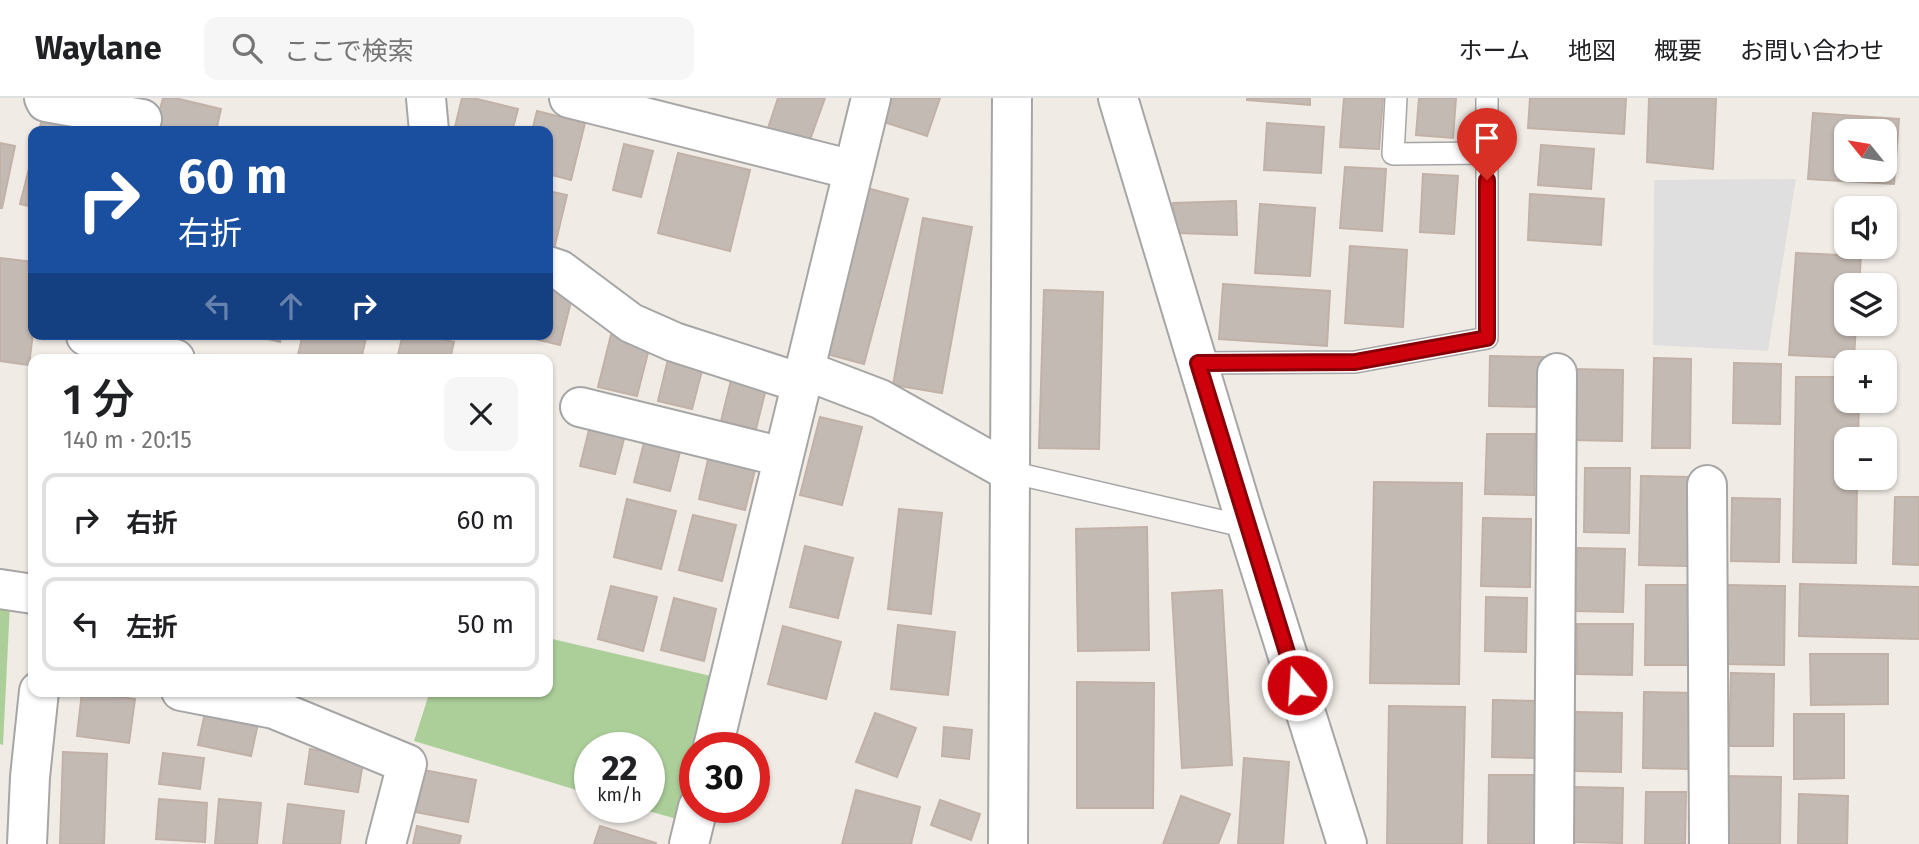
<!DOCTYPE html>
<html lang="ja">
<head>
<meta charset="utf-8">
<style>
  body { margin:0; font-family:"Fira Sans","Noto Sans JP",sans-serif; background:#f6f6f6; color:#202124; height:100vh; display:flex; flex-direction:column; font-size:26px; white-space:nowrap }
  * { box-sizing:border-box; margin:0 }
  p { font-size:23px; color:#757577 }
  .icon { flex:none; width:38px; height:38px; fill:none; stroke:currentColor; stroke-width:2; stroke-linecap:round; stroke-linejoin:round }
  .map { position:relative; flex:1; overflow:hidden }
  .sheet { position:absolute; left:28px; top:256px; width:525px; height:343px; display:flex; flex-direction:column; background:#fff; border-radius:14px; box-shadow:0 2px 5px #0004 }
  .sheet>* { flex:none }
  .guide { position:absolute; left:28px; top:28px; width:525px; height:214px; border-radius:14px; box-shadow:0 2px 5px #0004; background:#1a4fa0; color:#fff; overflow:hidden }
  .needle { width:46px; rotate:300deg }
  .buttons { position:absolute; left:1834px; top:21px; display:grid; gap:14px }
  .buttons a { display:grid; place-items:center; width:63px; height:63px; border-radius:14px; background:#fff; box-shadow:0 2px 5px #0004; font-size:35px }
  .speed { position:absolute; left:574px; top:634px; display:flex; gap:14px; font-size:35px; font-weight:700; text-align:center }
  .speed>* { display:grid; place-content:center; width:91px; height:91px; border-radius:50%; background:#fff; box-shadow:0 2px 5px #0004; line-height:1 }
  .speed small { font-size:18px; font-weight:400 }
  .speed .limit { border:10px solid #d22; background:#fff; color:#111 }
  .pin { position:absolute; display:grid; place-items:center; width:60px; height:60px; color:#fff; margin:-72px -30px; border-radius:50% 50% 50% 0; rotate:-45deg; box-shadow:0 0 7px #0007 }
  .pin .icon { rotate:45deg }
  .me { position:absolute; width:77px; margin:-38px; rotate:342deg; stroke-linejoin:round; filter:drop-shadow(0 0 5px #0008) }
  .turn { display:flex; align-items:center; gap:24px; height:147px; padding:0 35px; font-size:32px }
  .turn .icon { width:91px; height:91px; stroke-width:2.5 }
  .turn b { display:block; font-size:49px; line-height:60px }
  .lanes { display:flex; align-items:center; height:66px; padding:0 35px; background:#0003; justify-content:center; gap:35px; direction:ltr }
  .lanes .off { opacity:.35 }
  .round { display:grid; place-items:center; flex:none; width:74px; height:74px; border-radius:14px; background:#f6f6f6 }
  .overview { display:flex; align-items:center; justify-content:space-between; height:119px; padding:0 35px }
  h1 { font-size:42px; font-weight:600; line-height:52px }
  ul { padding:0; list-style:none }
  li { display:flex; align-items:center; gap:21px; height:94px; margin:0 14px 10px; padding:0 21px; border:4px solid #e0e0e0; border-radius:14px }
  li div { flex:1 }
  li b { display:block; font-size:26px }
  li em { font-style:normal }
  header { display:flex; align-items:center; gap:42px; box-sizing:border-box; height:98px; padding:0 35px; background:#fff; border-bottom:2px solid #e0e0e0 }
  header strong { font-size:33px }
  nav { display:flex; gap:38px; margin-inline-start:auto; font-size:24px }
  .search { width:490px; height:63px; background:#f6f6f6; display:flex; align-items:center; gap:18px; box-sizing:border-box; padding:0 24px; border-radius:14px; color:#757577; font-size:26px }
  .map>svg:first-child { display:block }
</style>
</head>
<body>
<header>
<strong>Waylane</strong>
<div class="search"><svg class="icon" aria-label="search" viewBox="0 0 24 24"><circle cx="10" cy="10" r="6"/><path d="M15 15l6 6"/></svg>ここで検索</div>
<nav><a>ホーム</a><a>地図</a><a>概要</a><a>お問い合わせ</a></nav>
</header>
<div class="map">
<svg width="1919" height="746" viewBox="0 0 1919 746">
  <rect width="100%" height="100%" fill="#f0ebe5"/>
  <g fill="#accf99">
    <polygon points="0,505 10,506 3,647 0,646"/>
    <polygon points="548,540 711,578 677,721 634,709 649,709 649,649 590,649 590,696 414,643 430,593 548,593"/>
  </g>
  <polygon fill="#dfdfdf" points="1796,81 1768,253 1653,247 1654,82"/>
  <g fill="#c4bab4" stroke="#c1b1a7" stroke-width="2" fill-rule="evenodd">
    <polygon points="163,0 175,0 221,11 216,33 154,33"/>
    <polygon points="462,0 473,0 518,11 512,33 454,33"/>
    <polygon points="778,0 825,0 807,50 766,36"/>
    <polygon points="885,0 940,0 927,38 878,22"/>
    <polygon points="1247,0 1310,0 1310,7 1247,2"/>
    <polygon points="1344,0 1383,0 1379,51 1340,49"/>
    <polygon points="1419,0 1456,0 1453,40 1416,37"/>
    <polygon points="1530,0 1626,0 1624,36 1528,30"/>
    <polygon points="1649,0 1716,0 1713,71 1647,64"/>
    <polygon points="537,13 585,25 571,82 548,76 548,33 532,33"/>
    <path d="M1813,15L1899,21L1894,86L1808,81ZM1846,33H1885V72H1846Z"/>
    <polygon points="43,16 93,29 92,33 39,33"/>
    <polygon points="1267,25 1324,29 1321,75 1264,72"/>
    <polygon points="0,45 15,48 2,110 0,110"/>
    <polygon points="624,46 653,53 641,99 613,92"/>
    <polygon points="1541,47 1594,51 1591,91 1538,87"/>
    <polygon points="33,55 33,109 20,106"/>
    <polygon points="678,55 750,72 730,153 658,135"/>
    <polygon points="1345,69 1386,71 1382,133 1340,130"/>
    <polygon points="1423,76 1458,78 1454,136 1420,134"/>
    <polygon points="867,90 908,101 864,266 823,255"/>
    <polygon points="548,93 567,97 555,147 548,145"/>
    <polygon points="1530,96 1604,101 1601,147 1528,142"/>
    <polygon points="1236,103 1237,137 1176,135 1173,105"/>
    <polygon points="1260,106 1315,110 1310,178 1255,175"/>
    <polygon points="923,120 972,129 942,295 893,287"/>
    <polygon points="1350,148 1407,152 1403,229 1345,225"/>
    <polygon points="1796,155 1861,158 1859,187 1846,187 1846,226 1856,226 1854,260 1789,257"/>
    <polygon points="0,160 33,164 33,235 29,267 0,263"/>
    <polygon points="548,181 575,188 560,247 527,239 528,236 548,236"/>
    <polygon points="1223,186 1330,193 1327,248 1219,241"/>
    <polygon points="1044,192 1103,194 1099,351 1039,350"/>
    <polygon points="612,233 651,243 637,298 598,289"/>
    <polygon points="248,236 282,236 280,244"/>
    <polygon points="303,236 367,236 361,261 297,261"/>
    <polygon points="403,236 422,236 454,244 450,261 397,261"/>
    <polygon points="669,257 704,265 692,311 658,303"/>
    <polygon points="1490,258 1544,259 1543,309 1489,308"/>
    <polygon points="1654,260 1691,261 1690,350 1652,350"/>
    <polygon points="1734,265 1781,266 1780,326 1733,325"/>
    <polygon points="1572,271 1623,272 1622,343 1572,342"/>
    <polygon points="733,274 768,283 756,331 721,323"/>
    <polygon points="1796,279 1846,279 1846,303 1859,303 1858,341 1846,341 1846,380 1857,380 1856,465 1793,464"/>
    <polygon points="820,319 862,329 842,407 800,397"/>
    <polygon points="592,320 627,329 615,376 580,368"/>
    <polygon points="1487,336 1535,336 1534,397 1485,396"/>
    <polygon points="646,337 682,346 670,393 634,384"/>
    <polygon points="710,353 757,364 745,412 699,401"/>
    <polygon points="1585,370 1630,370 1629,435 1584,434"/>
    <polygon points="1641,378 1691,379 1689,468 1639,467"/>
    <polygon points="1374,384 1462,385 1459,586 1370,585"/>
    <polygon points="1895,399 1919,399 1919,467 1893,466"/>
    <polygon points="1732,400 1780,401 1779,464 1731,463"/>
    <polygon points="627,401 676,413 661,471 614,459"/>
    <polygon points="899,411 942,415 931,516 888,511"/>
    <polygon points="693,417 736,427 722,483 679,472"/>
    <polygon points="1483,420 1531,421 1530,489 1481,488"/>
    <polygon points="1147,429 1149,552 1078,553 1076,431"/>
    <polygon points="805,448 853,460 838,520 790,509"/>
    <polygon points="1577,450 1625,451 1623,514 1575,513"/>
    <polygon points="1800,486 1919,489 1919,541 1799,538"/>
    <polygon points="1646,487 1690,487 1688,567 1645,567"/>
    <polygon points="1727,487 1785,488 1784,567 1726,566"/>
    <polygon points="611,488 657,499 643,553 598,541"/>
    <polygon points="1222,492 1232,667 1182,670 1172,495"/>
    <polygon points="1486,499 1527,500 1526,554 1485,553"/>
    <polygon points="674,500 716,511 704,563 661,552"/>
    <polygon points="1577,526 1633,526 1632,577 1577,576"/>
    <polygon points="898,527 955,534 948,597 891,591"/>
    <polygon points="783,528 841,544 826,601 768,586"/>
    <polygon points="1810,556 1888,556 1888,606 1811,607"/>
    <polygon points="1731,575 1774,576 1773,648 1729,648"/>
    <polygon points="1077,584 1154,585 1153,710 1077,710"/>
    <polygon points="82,594 135,601 129,645 77,638"/>
    <polygon points="1644,594 1695,595 1693,671 1643,670"/>
    <polygon points="1493,602 1539,603 1538,660 1492,659"/>
    <polygon points="1389,608 1465,609 1462,746 1387,746"/>
    <polygon points="206,610 259,621 251,658 198,647"/>
    <polygon points="1574,614 1622,615 1621,674 1573,673"/>
    <polygon points="875,615 916,630 897,679 856,664"/>
    <polygon points="1794,616 1844,616 1844,680 1794,681"/>
    <polygon points="944,629 972,632 969,661 942,658"/>
    <polygon points="310,651 364,659 358,694 305,686"/>
    <polygon points="63,654 107,656 104,746 60,746"/>
    <polygon points="163,655 204,660 200,691 159,686"/>
    <polygon points="1244,660 1289,664 1283,746 1238,746"/>
    <polygon points="424,672 476,682 468,724 415,714"/>
    <polygon points="1489,677 1536,677 1535,746 1488,746"/>
    <polygon points="1725,678 1781,679 1780,746 1724,746"/>
    <polygon points="1573,689 1623,690 1622,745 1572,744"/>
    <polygon points="856,692 920,709 911,746 842,746"/>
    <polygon points="1646,694 1686,694 1685,746 1645,746"/>
    <polygon points="1799,696 1848,698 1847,746 1798,746"/>
    <polygon points="1181,698 1230,716 1218,746 1163,746"/>
    <polygon points="159,701 207,705 205,744 156,741"/>
    <polygon points="219,701 261,705 257,746 215,746"/>
    <polygon points="940,702 980,716 971,742 931,727"/>
    <polygon points="288,706 344,713 340,746 283,746"/>
    <polygon points="417,728 461,738 459,746 413,746"/>
    <polygon points="600,728 656,745 656,746 594,746"/>
  </g>
  <g fill="none" stroke-linecap="round" stroke-linejoin="round">
    <g stroke="#a6a6a6" stroke-width="24">
      <g id="service">
        <polyline points="1396,0 1393,56 1487,55"/>
        <polyline points="1198,265 1355,264 1487,240 1487,0"/>
        <polyline points="1010,374 1247,429"/>
      </g>
    </g>
    <g stroke="#a6a6a6" stroke-width="42">
      <g id="minor">
        <polyline points="44,0 46,4 142,21"/>
        <polyline points="426,0 429,33"/>
        <polyline points="569,0 853,72"/>
        <polyline points="1118,0 1242,412 1347,746"/>
        <polyline points="548,168 560,172 631,225 674,244 801,285"/>
        <polyline points="86,238 175,261"/>
        <polyline points="804,272 880,301 1010,374"/>
        <polyline points="580,309 783,359"/>
        <polyline points="1707,387 1709,746"/>
        <polyline points="0,491 33,496"/>
        <polyline points="181,593 274,611 407,666 386,746"/>
        <polyline points="713,649 871,0"/>
        <polyline points="27,746 30,679 39,593"/>
        <polyline points="689,746 698,709"/>
        <polyline points="1554,746 1557,275"/>
      </g>
    </g>
    <g stroke="#a6a6a6" stroke-width="42">
      <polyline id="tertiary" points="1008,746 1012,0"/>
    </g>
    <use href="#service" stroke="#fff" stroke-width="21"/>
    <use href="#minor" stroke="#fff" stroke-width="38"/>
    <use href="#tertiary" stroke="#fff" stroke-width="38"/>
  </g>
  <g fill="none" stroke-linecap="round" stroke-linejoin="round">
    <g stroke="#850007" stroke-width="18">
      <polyline id="route" points="1297,587 1198,265 1355,264 1487,240 1487,82"/>
    </g>
    <use href="#route" stroke="#cd000b" stroke-width="12"/>
  </g>
</svg>
<div class="buttons">
<a><svg class="needle" viewBox="-14 -14 28 28"><path d="M0-13l5 13h-10z" fill="#e53935"/><path d="M0 13l5-13h-10z" fill="#757577"/></svg></a>
<a><svg class="icon" aria-label="sound" viewBox="0 0 24 24"><path d="M4 9h4l5-4v14l-5-4H4zM17 9q2 3 0 6"/></svg></a>
<a><svg class="icon" aria-label="layers" viewBox="0 0 24 24"><path d="M12 4l9 5-9 5-9-5zM3 14l9 5 9-5"/></svg></a>
<a>+</a>
<a>−</a>
</div>
<div class="speed"><div>22<small>km/h</small></div><div class="limit">30</div></div>
<div class="pin" style="left:1487px;top:82px;background:#d93025"><svg class="icon" aria-label="arrive" viewBox="0 0 24 24"><path d="M6 21V4h12l-3 4 3 4H6"/></svg></div>
<svg class="me" style="left:1297px;top:587px" viewBox="-20 -20 40 40"><circle r="17" fill="#cd000b" stroke="#fff" stroke-width="3"/><path d="M0-11L8 9 0 5-8 9z" fill="#fff"/></svg>
<div class="guide">
<div class="turn"><svg class="icon" aria-label="right" viewBox="0 0 24 24"><path d="M7 20v-9h11M14 6l5 5-5 5"/></svg><div><b>60 m</b>右折</div></div>
<div class="lanes"><svg class="icon off" aria-label="left" viewBox="0 0 24 24"><path d="M17 20v-9H6M10 6l-5 5 5 5"/></svg><svg class="icon off" aria-label="ahead" viewBox="0 0 24 24"><path d="M12 20V5M6 11l6-6 6 6"/></svg><svg class="icon" aria-label="right" viewBox="0 0 24 24"><path d="M7 20v-9h11M14 6l5 5-5 5"/></svg></div>
</div>
<section class="sheet">
<div class="overview"><div><h1>1 分</h1><p>140 m · 20:15</p></div><a class="round"><svg class="icon" aria-label="close" viewBox="0 0 24 24"><path d="M6 6l12 12M18 6L6 18"/></svg></a></div>
<ul>
<li><svg class="icon" aria-label="right" viewBox="0 0 24 24"><path d="M7 20v-9h11M14 6l5 5-5 5"/></svg><div><b>右折</b></div><em>60 m</em></li>
<li><svg class="icon" aria-label="left" viewBox="0 0 24 24"><path d="M17 20v-9H6M10 6l-5 5 5 5"/></svg><div><b>左折</b></div><em>50 m</em></li>
</ul>
</section>
</div>
</body>
</html>
